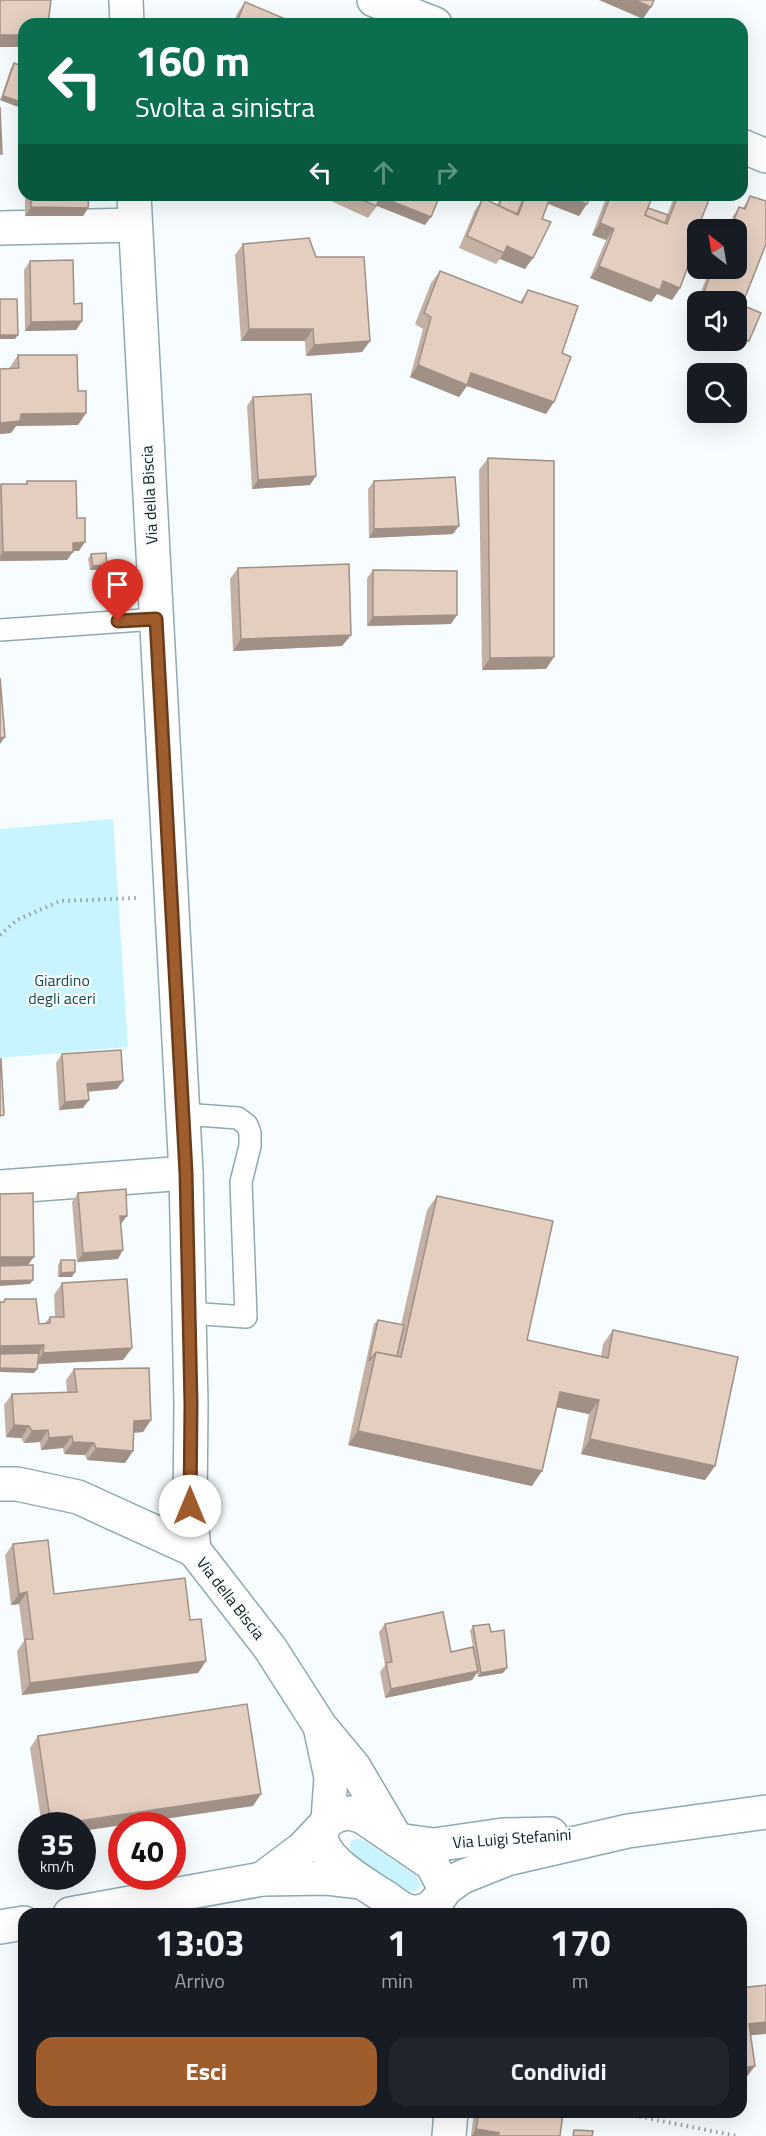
<!DOCTYPE html>
<html lang="it">
<head>
<meta charset="utf-8">
<style>
  body { margin:0; font-family:"Titillium Web",sans-serif; background:#20242c; color:#f1f3f6; height:100vh; display:flex; flex-direction:column; font-size:22px; white-space:nowrap }
  * { box-sizing:border-box; margin:0 }
  p { font-size:20px; color:#9ea1a6 }
  .icon { flex:none; width:33px; height:33px; fill:none; stroke:currentColor; stroke-width:2; stroke-linecap:round; stroke-linejoin:round }
  .map { position:relative; flex:1; overflow:hidden }
  .panel { position:absolute; left:18px; top:1908px; width:729px; height:210px; display:flex; flex-direction:column; background:#171b24; border-radius:18px; box-shadow:0 6px 24px #0002 }
  .panel>* { flex:none }
  .top-card { position:absolute; left:18px; top:18px; width:730px; height:183px; border-radius:18px; box-shadow:0 6px 24px #0002; background:#0b6e4f; color:#fff; overflow:hidden }
  .needle { width:39px; rotate:329deg }
  .buttons { position:absolute; left:687px; top:219px; display:grid; gap:12px }
  .buttons a { display:grid; place-items:center; width:60px; height:60px; border-radius:12px; background:#171b24; box-shadow:0 6px 24px #0002; font-size:30px }
  .speed { position:absolute; left:18px; top:1812px; display:flex; gap:12px; font-size:30px; font-weight:700; text-align:center }
  .speed>* { display:grid; place-content:center; width:78px; height:78px; border-radius:50%; background:#171b24; box-shadow:0 6px 24px #0002; line-height:1 }
  .speed small { font-size:15px; font-weight:400 }
  .speed .limit { border:9px solid #d22; background:#fff; color:#111 }
  .pin { position:absolute; display:grid; place-items:center; width:51px; height:51px; color:#fff; margin:-62px -26px; border-radius:50% 50% 50% 0; rotate:-45deg; box-shadow:0 0 6px #0007 }
  .pin .icon { rotate:45deg }
  .me { position:absolute; width:66px; margin:-33px; rotate:0deg; stroke-linejoin:round; filter:drop-shadow(0 0 4px #0008) }
  .turn { display:flex; align-items:center; gap:21px; height:126px; padding:0 18px; font-size:27px }
  .turn .icon { width:78px; height:78px; stroke-width:2.5 }
  .turn b { display:block; font-size:42px; line-height:51px }
  .lanes { display:flex; align-items:center; height:57px; padding:0 18px; background:#0003; justify-content:center; gap:30px; direction:ltr }
  .lanes .off { opacity:.35 }
  .eta { display:flex; justify-content:space-evenly; align-items:center; height:102px; text-align:center }
  .eta b { font-size:36px; font-weight:700; line-height:42px }
  .button { display:flex; gap:12px; margin-top:auto; padding:12px 18px }
  .button a { flex:1; height:69px; border-radius:18px; background:#9f5c2c; color:#fff; font-size:24px; font-weight:700; line-height:69px; text-align:center }
  .button a+a { background:#20242c; color:#f1f3f6 }
  .map>svg:first-child { display:block }
</style>
</head>
<body>
<div class="map">
<svg width="766" height="2136" viewBox="0 0 766 2136">
  <rect width="100%" height="100%" fill="#f7fdfe"/>
  <g fill="#c8f4ff">
    <polygon points="113,819 128,1047 0,1058 0,829"/>
    <polygon points="355,1839 361,1839 415,1875 421,1885 415,1891 404,1890 354,1856 350,1848 350,1842"/>
  </g>
  <g fill="none" stroke-linecap="round" stroke-linejoin="round">
    <g stroke="#8fa9b0" stroke-width="24">
      <g id="service">
        <polyline points="0,630 156,619"/>
        <polyline points="183,1114 238,1118 247,1125 250,1133 250,1146 241,1182 246,1317 189,1313"/>
      </g>
    </g>
    <g stroke="#8fa9b0" stroke-width="36">
      <g id="minor">
        <polyline points="0,228 135,225"/>
        <polyline points="0,1187 186,1173"/>
        <polyline points="0,1484 17,1484 78,1497 194,1550"/>
        <polyline points="397,1840 434,1845 503,1835 551,1834"/>
        <polyline points="262,1879 303,1848 321,1829"/>
        <polyline points="445,1889 462,1877 507,1859 628,1831 766,1812"/>
        <polyline points="70,1914 262,1879 327,1878 361,1882"/>
        <polyline points="0,1927 24,1923"/>
        <polyline points="449,2136 451,2112"/>
      </g>
    </g>
    <g stroke="#8fa9b0" stroke-width="36">
      <g id="tertiary">
        <polyline points="126,0 127,24"/>
        <polyline points="134,195 186,1173 191,1404 190,1507 194,1550 270,1648 320,1726 354,1767 397,1840"/>
        <polyline points="321,1731 331,1777 328,1820"/>
        <path d="M351,1813L363,1817L432,1864L445,1889C438,1901 430,1913 414,1912C402,1912 392,1901 382,1895C365,1884 308,1852 324,1826C330,1816 340,1814 351,1813Z"/>
      </g>
    </g>
    <g stroke="#8fa9b0" stroke-width="36">
      <g id="secondary">
        <polyline points="374,0 435,24"/>
        <polyline points="742,146 766,156"/>
      </g>
    </g>
    <g stroke="#959d9e" stroke-width="4" stroke-dasharray="1.5 4.5" stroke-linecap="butt">
      <polyline points="0,935 17,920 60,901 136,898"/>
      <polyline points="616,2112 737,2136"/>
    </g>
    <use href="#service" stroke="#fff" stroke-width="21"/>
    <use href="#minor" stroke="#fff" stroke-width="33"/>
    <use href="#tertiary" stroke="#fff" stroke-width="33"/>
    <use href="#secondary" stroke="#fff" stroke-width="33"/>
  </g>
  <g fill="#c4b1a5">
    <polygon points="245,2 297,24 233,24 237,14"/>
    <polygon points="14,63 24,67 24,109 0,100 11,68"/>
    <polygon points="25,195 89,195 88,208 83,216 25,216"/>
    <polygon points="318,195 440,195 425,225 377,206 368,218"/>
    <polygon points="489,195 591,195 579,216 548,204 525,269 500,259 496,264 459,248 475,210 483,198 497,205 499,199"/>
    <polygon points="608,195 638,195 648,208 667,215 675,195 711,195 692,242 680,288 672,300 657,294 651,302 590,278 606,240 592,235 606,198"/>
    <polygon points="750,196 743,305 749,341 745,345 736,340 736,302 702,302 698,300 710,268 736,268 736,230 728,230 733,216 739,207 743,208"/>
    <polygon points="243,244 316,257 370,341 362,352 306,356 305,341 241,341 235,255"/>
    <polygon points="30,261 74,304 82,321 76,330 25,331 24,270"/>
    <polygon points="440,271 520,302 528,290 562,353 546,414 467,386 459,397 410,377 423,329 415,324 431,283"/>
    <polygon points="18,355 78,391 86,413 78,425 16,426 11,433 0,434 0,369 10,368 10,367"/>
    <polygon points="253,397 310,485 252,489 247,406"/>
    <polygon points="488,458 546,669 482,670 479,470"/>
    <polygon points="27,481 77,518 79,551 73,551 67,560 0,561 0,486 1,484 25,484"/>
    <polygon points="374,481 453,534 369,538 368,489"/>
    <polygon points="91,554 107,565 104,569 90,570 88,559"/>
    <polygon points="238,568 351,635 342,646 233,651 230,579"/>
    <polygon points="373,570 451,624 367,626 367,578"/>
    <polygon points="62,1054 117,1089 88,1092 83,1108 59,1110 56,1063"/>
    <polygon points="78,1193 118,1259 77,1262 72,1202"/>
    <polygon points="437,1196 527,1340 601,1356 603,1344 613,1330 715,1466 705,1480 581,1454 589,1414 556,1407 532,1486 348,1445 374,1324 378,1320 401,1325 427,1210"/>
    <polygon points="61,1260 72,1277 58,1277 58,1265"/>
    <polygon points="62,1283 132,1348 123,1360 38,1364 37,1369 34,1373 3,1302 5,1299 39,1324 45,1323 50,1317 55,1317 54,1295"/>
    <polygon points="74,1369 151,1420 143,1432 134,1433 133,1451 125,1463 87,1460 85,1455 64,1454 63,1448 41,1450 40,1442 24,1443 21,1438 6,1437 4,1405 12,1394 67,1392 66,1380"/>
    <polygon points="13,1544 54,1594 190,1620 206,1661 198,1673 22,1695 17,1651 24,1641 19,1604 11,1605 5,1555"/>
    <polygon points="385,1624 451,1652 473,1647 470,1631 473,1626 491,1632 503,1673 478,1677 477,1673 472,1680 385,1698 380,1672 385,1665 379,1632"/>
    <polygon points="38,1736 253,1806 82,1826 42,1826 30,1748"/>
    <polygon points="474,2112 558,2112 560,2136 471,2136"/>
  </g>
  <g fill="#a09086">
    <polygon points="599,0 635,0 651,7 643,19"/>
    <rect x="0" y="35" width="24" height="12"/>
    <polygon points="3,96 24,103 24,109 0,100"/>
    <polygon points="489,195 502,195 499,199"/>
    <polygon points="549,195 564,195 587,204 579,216 544,202"/>
    <polygon points="381,197 431,217 425,225 375,205"/>
    <polygon points="31,207 88,208 83,216 25,216"/>
    <polygon points="600,223 614,229 606,240 592,235"/>
    <polygon points="732,225 740,227 736,232 736,230 729,230"/>
    <polygon points="507,246 533,258 525,269 500,259"/>
    <polygon points="599,266 663,281 680,288 672,300 657,294 651,302 590,278"/>
    <polygon points="704,292 732,302 710,302 711,299 709,302 702,302 698,300"/>
    <polygon points="736,303 742,305 736,314"/>
    <polygon points="82,321 76,330 25,331 31,322"/>
    <polygon points="249,329 313,329 305,341 241,341"/>
    <polygon points="0,335 18,335 15,339 0,339"/>
    <polygon points="370,341 362,352 306,356 314,345"/>
    <polygon points="418,365 471,373 554,402 546,414 467,386 459,397 410,377"/>
    <polygon points="86,413 78,425 16,426 11,433 0,434 0,423 21,414"/>
    <polygon points="316,476 310,485 252,489 258,480"/>
    <polygon points="459,526 453,534 369,538 374,529"/>
    <polygon points="85,542 79,551 67,551 73,543"/>
    <polygon points="3,552 73,552 67,560 0,561 0,556"/>
    <polygon points="107,565 104,569 90,570 93,566"/>
    <polygon points="457,615 451,624 367,626 373,617"/>
    <polygon points="351,635 342,646 233,651 241,639"/>
    <polygon points="554,657 546,669 482,670 490,658"/>
    <polygon points="5,737 0,744 0,738"/>
    <polygon points="123,1081 117,1089 81,1092 87,1084"/>
    <polygon points="89,1100 83,1108 59,1110 65,1102"/>
    <polygon points="120,1216 127,1216 121,1224"/>
    <polygon points="123,1250 118,1259 77,1262 83,1253"/>
    <polygon points="0,1257 34,1257 28,1265 0,1266"/>
    <polygon points="75,1272 72,1277 58,1277 61,1273"/>
    <polygon points="33,1280 30,1284 0,1286 0,1281"/>
    <polygon points="44,1345 36,1357 0,1358 0,1346"/>
    <polygon points="132,1348 123,1360 35,1364 43,1353"/>
    <polygon points="0,1368 37,1369 34,1373 0,1372"/>
    <polygon points="560,1392 599,1400 589,1414 550,1406"/>
    <polygon points="151,1420 143,1432 126,1433 134,1421"/>
    <polygon points="14,1425 29,1426 21,1438 6,1437"/>
    <polygon points="48,1430 40,1442 24,1443 32,1431"/>
    <polygon points="358,1431 542,1471 532,1486 348,1445"/>
    <polygon points="72,1436 63,1448 41,1450 49,1438"/>
    <polygon points="590,1439 715,1466 705,1480 581,1454"/>
    <polygon points="73,1442 94,1443 85,1455 64,1454"/>
    <polygon points="96,1448 133,1451 125,1463 87,1460"/>
    <polygon points="27,1592 19,1604 11,1605 19,1594"/>
    <polygon points="206,1661 198,1673 22,1695 30,1683"/>
    <polygon points="507,1668 503,1673 478,1677 481,1673"/>
    <polygon points="478,1671 472,1680 385,1698 391,1689"/>
    <polygon points="261,1794 253,1806 82,1831 82,1826 51,1826"/>
    <polygon points="766,2022 766,2034 741,2036 749,2024"/>
    <polygon points="755,2066 746,2078 741,2079 741,2068"/>
    <polygon points="476,2129 499,2133 497,2136 472,2136"/>
  </g>
  <g fill="#e4cec0" stroke="#a09086" stroke-width="1.5">
    <polygon points="0,0 51,0 48,24 24,24 24,35 0,35"/>
    <polygon points="635,0 654,0 651,7"/>
    <polygon points="245,2 297,24 236,24"/>
    <polygon points="14,63 24,67 24,103 3,96"/>
    <polygon points="0,107 2,154 0,154"/>
    <polygon points="31,195 89,195 88,208 31,207"/>
    <polygon points="351,195 381,195 376,206"/>
    <polygon points="382,195 440,195 431,217 381,197"/>
    <polygon points="503,195 525,195 517,214 499,206"/>
    <polygon points="526,195 551,195 542,219 551,222 533,258 507,246 504,253 467,236 483,198 518,215"/>
    <polygon points="564,195 591,195 587,204"/>
    <polygon points="611,195 638,195 651,200 645,215 667,224 678,195 711,195 692,242 697,242 680,288 663,281 660,290 599,266 614,229 600,223"/>
    <polygon points="750,196 766,201 766,244 742,305 736,303 736,302 732,302 704,292 713,268 736,268 736,237 740,227 732,225 739,207 745,209"/>
    <polygon points="648,208 668,215 665,223 645,215"/>
    <polygon points="309,238 316,257 364,257 370,341 314,345 313,329 249,329 243,244"/>
    <polygon points="73,260 74,304 82,303 82,321 31,322 30,261"/>
    <polygon points="440,271 522,303 528,290 578,306 562,353 571,357 554,402 471,373 467,385 418,365 431,317 424,313"/>
    <polygon points="0,299 17,299 18,335 0,335"/>
    <polygon points="741,305 742,305 761,313 749,341 736,335 736,308 740,310 742,305"/>
    <polygon points="18,355 77,355 78,391 86,391 86,413 21,414 20,421 0,423 0,369 19,368"/>
    <polygon points="311,394 316,476 258,480 253,397"/>
    <polygon points="488,458 554,461 554,657 490,658"/>
    <polygon points="455,477 459,526 374,529 374,481"/>
    <polygon points="27,481 76,481 77,518 85,518 85,542 73,543 73,552 3,552 1,484 27,484"/>
    <polygon points="106,553 107,565 93,566 91,554"/>
    <polygon points="349,564 351,635 241,639 238,568"/>
    <polygon points="373,570 457,571 457,615 373,617"/>
    <polygon points="0,678 5,737 0,738"/>
    <polygon points="121,1050 123,1081 87,1084 89,1100 65,1102 62,1054"/>
    <polygon points="0,1059 1,1059 4,1115 0,1116"/>
    <polygon points="126,1189 127,1216 120,1216 123,1250 83,1253 78,1193"/>
    <polygon points="33,1193 34,1257 0,1257 0,1194"/>
    <polygon points="437,1196 553,1221 527,1340 608,1358 613,1330 738,1357 715,1466 590,1439 599,1400 560,1392 542,1471 358,1431 376,1352 401,1357"/>
    <polygon points="61,1260 75,1260 75,1272 61,1273"/>
    <polygon points="33,1265 33,1280 0,1281 0,1266"/>
    <polygon points="127,1279 132,1348 43,1353 44,1345 0,1346 0,1302 4,1302 5,1299 36,1299 39,1324 50,1323 50,1317 64,1317 62,1283"/>
    <polygon points="378,1320 404,1325 397,1356 376,1352 369,1361"/>
    <polygon points="39,1353 37,1369 0,1368 0,1354"/>
    <polygon points="149,1368 151,1420 134,1421 133,1451 96,1448 94,1443 73,1442 72,1436 49,1438 48,1430 32,1431 29,1426 14,1425 12,1394 77,1392 74,1369"/>
    <polygon points="48,1540 54,1594 185,1578 190,1620 201,1619 206,1661 30,1683 25,1639 33,1639 27,1592 19,1594 13,1544"/>
    <polygon points="443,1612 451,1652 473,1647 478,1671 391,1689 386,1663 392,1662 385,1624"/>
    <polygon points="489,1624 491,1632 504,1630 507,1668 481,1673 473,1626"/>
    <polygon points="247,1704 261,1794 51,1825 38,1736"/>
    <polygon points="766,1985 766,2022 749,2024 755,2066 741,2068 741,1988"/>
    <polygon points="479,2112 563,2113 560,2136 499,2136 499,2133 476,2129"/>
    <polygon points="574,2130 593,2131 592,2136 573,2136"/>
  </g>
  <g fill="none" stroke-linecap="round" stroke-linejoin="round">
    <g stroke="#673c1d" stroke-width="15">
      <polyline id="route" points="118,621 156,619 186,1173 191,1404 190,1506"/>
    </g>
    <use href="#route" stroke="#9f5c2c" stroke-width="10"/>
  </g>
  <g text-anchor="middle" stroke-width="4.5" stroke-linejoin="round" paint-order="stroke">
    <g font-size="16" fill="#121c1e" stroke="#f7fdfe">
      <text transform="translate(149 495) rotate(-93)" y="6">Via della Biscia</text>
      <text transform="translate(231 1598) rotate(52)" y="6">Via della Biscia</text>
      <text transform="translate(512 1838) rotate(-4)" y="6">Via Luigi Stefanini</text>
    </g>
    <g font-size="16" fill="#164a55" stroke="#f7fdfe">
      <text x="62" y="986">Giardino<tspan x="62" dy="18">degli aceri</tspan></text>
    </g>
  </g>
</svg>
<div class="buttons">
<a><svg class="needle" viewBox="-14 -14 28 28"><path d="M0-13l5 13h-10z" fill="#e53935"/><path d="M0 13l5-13h-10z" fill="#9ea1a6"/></svg></a>
<a><svg class="icon" aria-label="sound" viewBox="0 0 24 24"><path d="M4 9h4l5-4v14l-5-4H4zM17 9q2 3 0 6"/></svg></a>
<a><svg class="icon" aria-label="search" viewBox="0 0 24 24"><circle cx="10" cy="10" r="6"/><path d="M15 15l6 6"/></svg></a>
</div>
<div class="speed"><div>35<small>km/h</small></div><div class="limit">40</div></div>
<div class="pin" style="left:118px;top:621px;background:#d93025"><svg class="icon" aria-label="arrive" viewBox="0 0 24 24"><path d="M6 21V4h12l-3 4 3 4H6"/></svg></div>
<svg class="me" style="left:190px;top:1506px" viewBox="-20 -20 40 40"><circle r="19" fill="#fff"/><path d="M0-13L10 11 0 6-10 11z" fill="#9f5c2c"/></svg>
<div class="top-card">
<div class="turn"><svg class="icon" aria-label="left" viewBox="0 0 24 24"><path d="M17 20v-9H6M10 6l-5 5 5 5"/></svg><div><b>160 m</b>Svolta a sinistra</div></div>
<div class="lanes"><svg class="icon" aria-label="left" viewBox="0 0 24 24"><path d="M17 20v-9H6M10 6l-5 5 5 5"/></svg><svg class="icon off" aria-label="ahead" viewBox="0 0 24 24"><path d="M12 20V5M6 11l6-6 6 6"/></svg><svg class="icon off" aria-label="right" viewBox="0 0 24 24"><path d="M7 20v-9h11M14 6l5 5-5 5"/></svg></div>
</div>
<section class="panel">
<div class="eta">
<div><b>13:03</b><p>Arrivo</p></div>
<div><b>1</b><p>min</p></div>
<div><b>170</b><p>m</p></div>
</div>
<div class="button"><a>Esci</a><a>Condividi</a></div>
</section>
</div>
</body>
</html>
